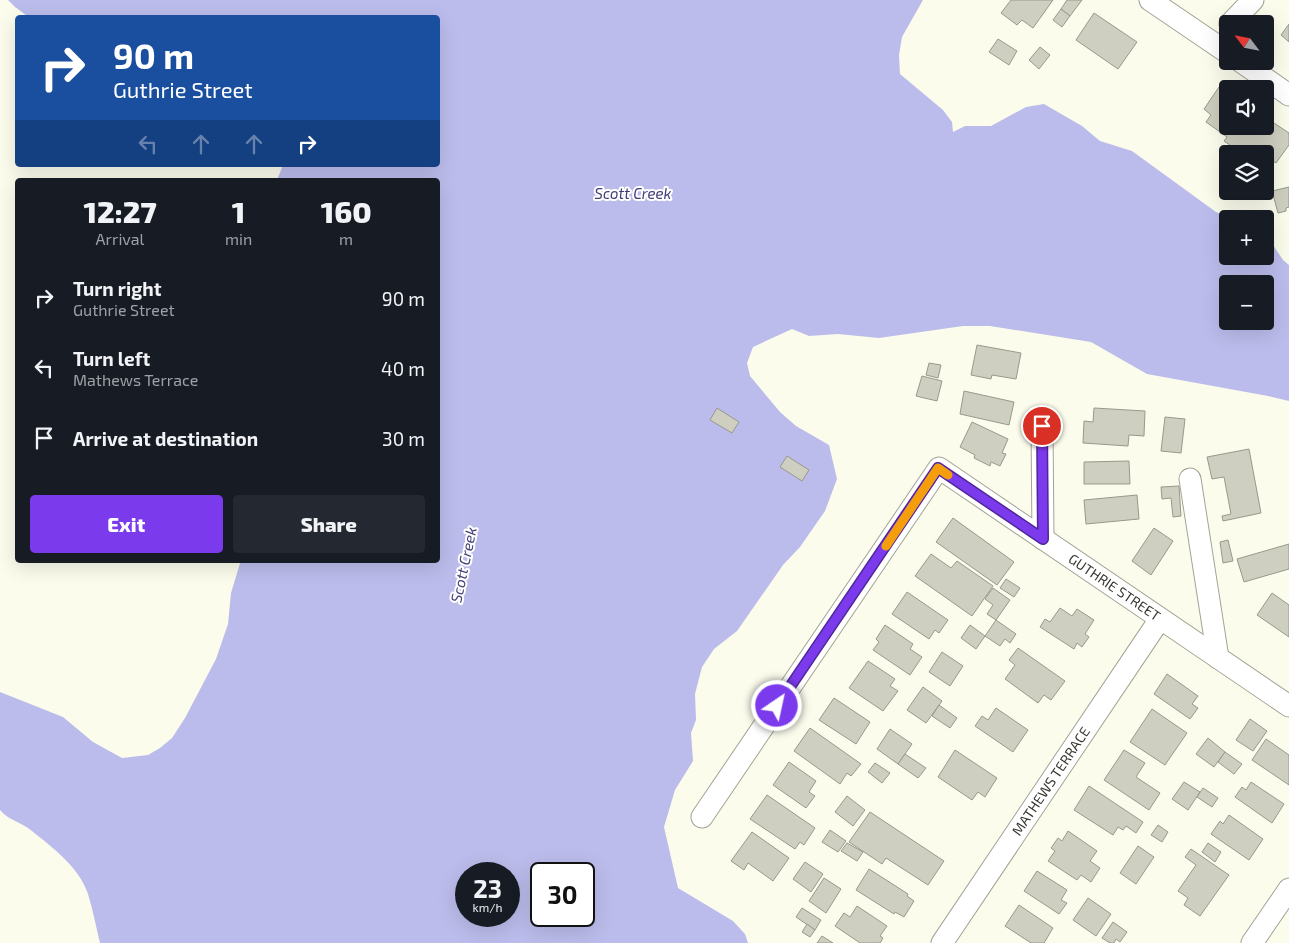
<!DOCTYPE html>
<html lang="en">
<head>
<meta charset="utf-8">
<style>
  body { margin:0; font-family:"Exo 2",sans-serif; background:#242831; color:#f1f3f6; height:100vh; display:flex; flex-direction:column; font-size:19px; white-space:nowrap }
  * { box-sizing:border-box; margin:0 }
  p { font-size:16px; color:#9ea1a6 }
  .icon { flex:none; width:28px; height:28px; fill:none; stroke:currentColor; stroke-width:2; stroke-linecap:round; stroke-linejoin:round }
  .map { position:relative; flex:1; overflow:hidden }
  .side { position:absolute; left:15px; top:178px; width:425px; height:385px; display:flex; flex-direction:column; background:#171b24; border-radius:5px; box-shadow:0 5px 20px #0002 }
  .side>* { flex:none }
  .hud { position:absolute; left:15px; top:15px; width:425px; height:152px; border-radius:5px; box-shadow:0 5px 20px #0002; background:#1a4fa0; color:#fff; overflow:hidden }
  .needle { width:32px; rotate:302deg }
  .tools { position:absolute; left:1219px; top:15px; display:grid; gap:10px }
  .tools a { display:grid; place-items:center; width:55px; height:55px; border-radius:5px; background:#171b24; box-shadow:0 5px 20px #0002; font-size:25px }
  .speed { position:absolute; left:455px; top:862px; display:flex; gap:10px; font-size:25px; font-weight:700; text-align:center }
  .speed>* { display:grid; place-content:center; width:65px; height:65px; border-radius:50%; background:#171b24; box-shadow:0 5px 20px #0002; line-height:1 }
  .speed small { font-size:12px; font-weight:400 }
  .speed .limit { border:2px solid #111; border-radius:8px; background:#fff; color:#111 }
  .pin { position:absolute; display:grid; place-items:center; width:42px; height:42px; color:#fff; margin:-21px; border:2px solid #fff; border-radius:50%; box-shadow:0 1px 5px #0007 }
  .me { position:absolute; width:55px; margin:-28px; rotate:34deg; stroke-linejoin:round; filter:drop-shadow(0 0 4px #0008) }
  .turn { display:flex; align-items:center; gap:18px; height:105px; padding:0 15px; font-size:22px }
  .turn .icon { width:65px; height:65px; stroke-width:2.5 }
  .turn b { display:block; font-size:35px; line-height:42px }
  .lanes { display:flex; align-items:center; height:48px; padding:0 15px; background:#0003; justify-content:center; gap:25px; direction:ltr }
  .lanes .off { opacity:.35 }
  .eta { display:flex; justify-content:space-evenly; align-items:center; height:85px; text-align:center }
  .eta b { font-size:30px; font-weight:800; line-height:35px }
  .action { display:flex; gap:10px; margin-top:auto; padding:10px 15px }
  .action a { flex:1; height:58px; border-radius:5px; background:#7c3aed; color:#fff; font-size:20px; font-weight:800; line-height:58px; text-align:center }
  .action a+a { background:#242831; color:#f1f3f6 }
  ul { padding:0; list-style:none }
  li { display:flex; align-items:center; gap:15px; height:70px; padding:0 15px }
  li div { flex:1 }
  li b { display:block; font-size:19px }
  li em { font-style:normal }
  .map>svg:first-child { display:block }
</style>
</head>
<body>
<div class="map">
<svg width="1289" height="943" viewBox="0 0 1289 943">
  <rect width="100%" height="100%" fill="#fbfcec"/>
  <path fill="#bbbceb" fill-rule="evenodd" d="M8,0H923L902,37L899,55L900,74L943,110L952,122L953,132L965,126H991L1026,107L1044,104L1082,126L1100,141L1132,151L1216,212L1235,219H1228V256H1265V233L1283,260L1289,265V401L1268,396L1147,374L1091,342L990,326H963L879,338L838,334L809,336L792,329L753,347L747,363L750,376L780,412L796,426L829,445L837,479L825,511L800,547L783,565L737,631L714,649L702,667L695,694L696,720L691,733L693,761L675,790L664,827L678,888L733,921L745,934L748,943H100C96,927 93,910 88,894C79,867 53,848 32,831C23,823 8,820 0,810V692L63,717L93,742L122,758L148,755L160,748L172,738L185,718L216,659L228,624L231,593L241,560H438V180H277L283,165H438V18H30L15,7ZM1228,284H1265V321H1228ZM466,874H509V916H466ZM541,874H584V916H541Z"/>
  <g fill="#cecfc0" stroke="#97998a">
    <polygon points="1011,0 1053,0 1033,28 1022,20 1017,25 1001,13"/>
    <polygon points="1067,0 1082,0 1070,16 1061,9"/>
    <polygon points="1061,9 1070,16 1062,27 1053,20"/>
    <polygon points="1094,13 1137,42 1118,69 1076,40"/>
    <polygon points="1289,24 1289,42 1281,35"/>
    <polygon points="998,39 1017,51 1009,65 989,52"/>
    <polygon points="1040,47 1050,55 1039,69 1029,60"/>
    <polygon points="1219,87 1228,93 1228,126 1265,126 1267,127 1271,121 1289,133 1289,145 1276,163 1265,156 1265,154 1262,154 1258,151 1256,154 1243,154 1224,141 1227,137 1206,122 1211,115 1204,109"/>
    <polygon points="1289,187 1289,207 1286,208 1286,211 1278,213 1272,191"/>
    <polygon points="977,345 1021,353 1016,379 992,375 991,379 971,375"/>
    <polygon points="929,363 941,365 938,378 926,375"/>
    <polygon points="922,376 942,381 937,401 916,396"/>
    <polygon points="964,391 1014,402 1009,425 960,414"/>
    <polygon points="717,408 739,422 732,433 710,420"/>
    <polygon points="1094,408 1145,411 1144,436 1129,435 1128,446 1083,443 1084,421 1093,422"/>
    <polygon points="1165,417 1185,419 1181,453 1161,451"/>
    <polygon points="972,422 1008,439 1002,453 1006,454 1000,466 991,462 990,466 974,458 975,455 960,447"/>
    <polygon points="1249,449 1261,513 1223,521 1222,516 1231,514 1224,477 1212,479 1207,457"/>
    <polygon points="787,456 809,470 802,481 780,467"/>
    <polygon points="1129,461 1130,484 1084,484 1084,462"/>
    <polygon points="1179,486 1181,516 1173,517 1171,498 1162,499 1161,487"/>
    <polygon points="1137,495 1139,519 1086,524 1084,500"/>
    <polygon points="953,518 1014,562 997,585 936,542"/>
    <polygon points="1154,528 1173,541 1151,575 1132,561"/>
    <polygon points="1228,540 1233,561 1223,563 1220,542"/>
    <polygon points="1289,544 1289,569 1244,582 1237,559"/>
    <polygon points="931,554 951,568 957,561 993,586 972,616 915,576"/>
    <polygon points="1006,579 1020,588 1014,597 1000,588"/>
    <polygon points="993,588 1010,600 996,620 987,614 993,605 985,599"/>
    <polygon points="907,592 948,620 939,633 935,630 929,639 892,614"/>
    <polygon points="1272,593 1289,605 1289,637 1257,615"/>
    <polygon points="1060,608 1072,616 1077,609 1094,620 1085,634 1089,637 1082,647 1077,643 1074,649 1040,627 1045,619 1050,622"/>
    <polygon points="996,620 1016,634 1010,643 1005,639 1000,646 985,636"/>
    <polygon points="885,625 913,644 910,649 922,657 910,675 873,650 879,642 876,639"/>
    <polygon points="970,625 985,636 976,649 961,638"/>
    <polygon points="1018,648 1065,681 1051,700 1044,695 1038,703 1005,679 1015,665 1009,660"/>
    <polygon points="942,652 963,666 950,686 929,672"/>
    <polygon points="868,661 895,679 890,686 898,691 883,711 849,688"/>
    <polygon points="1167,674 1198,696 1192,704 1198,708 1190,719 1154,694"/>
    <polygon points="923,687 942,701 926,723 907,710"/>
    <polygon points="834,698 870,722 856,744 819,720"/>
    <polygon points="939,705 957,718 950,728 932,716"/>
    <polygon points="996,708 1028,730 1013,752 975,726 982,716 988,720"/>
    <polygon points="1152,709 1187,733 1165,765 1130,742"/>
    <polygon points="1250,719 1267,731 1253,751 1236,740"/>
    <polygon points="810,728 861,764 851,776 847,773 840,784 794,751"/>
    <polygon points="890,729 912,744 898,764 877,749"/>
    <polygon points="1208,738 1225,752 1214,767 1196,754"/>
    <polygon points="1266,739 1289,755 1289,785 1252,760"/>
    <polygon points="955,750 997,778 985,797 978,792 972,800 938,777"/>
    <polygon points="1124,750 1145,763 1136,777 1160,793 1149,810 1104,780"/>
    <polygon points="1225,752 1242,764 1234,774 1218,762"/>
    <polygon points="905,754 926,768 918,778 898,764"/>
    <polygon points="789,762 816,781 809,792 815,796 806,808 773,785"/>
    <polygon points="875,763 890,773 882,783 868,772"/>
    <polygon points="1184,782 1200,792 1188,810 1172,799"/>
    <polygon points="1251,782 1284,804 1272,823 1235,797 1242,787 1246,790"/>
    <polygon points="1089,786 1143,822 1136,833 1126,826 1123,830 1118,827 1113,835 1074,810"/>
    <polygon points="1203,788 1218,798 1212,807 1197,797"/>
    <polygon points="767,795 815,828 804,845 800,842 795,849 750,819"/>
    <polygon points="847,796 865,810 853,826 835,812"/>
    <polygon points="870,812 944,861 928,885 886,858 882,864 849,842"/>
    <polygon points="1229,815 1263,839 1249,860 1211,834 1220,821 1223,824"/>
    <polygon points="1158,825 1168,832 1162,842 1151,835"/>
    <polygon points="830,830 846,841 838,852 822,842"/>
    <polygon points="1068,831 1097,851 1090,861 1100,868 1091,882 1081,875 1077,880 1048,861 1055,851 1051,848 1058,838 1062,841"/>
    <polygon points="752,832 789,858 773,881 748,863 744,870 731,861"/>
    <polygon points="847,843 863,852 857,861 841,851"/>
    <polygon points="1208,843 1221,852 1215,862 1202,852"/>
    <polygon points="1138,846 1154,857 1136,884 1120,873"/>
    <polygon points="1191,849 1229,875 1200,916 1184,905 1188,898 1178,891 1196,865 1185,857"/>
    <polygon points="805,862 823,874 811,892 793,879"/>
    <polygon points="869,869 908,894 907,896 914,901 904,917 895,912 894,914 856,890"/>
    <polygon points="1037,871 1067,890 1061,900 1067,903 1059,914 1024,891"/>
    <polygon points="824,878 841,889 826,913 809,901"/>
    <polygon points="1088,898 1111,914 1096,936 1073,920"/>
    <polygon points="1019,905 1053,928 1044,943 1031,943 1005,926"/>
    <polygon points="857,906 887,926 880,936 883,938 880,943 860,943 835,926 844,913 850,917"/>
    <polygon points="802,908 821,920 815,930 796,917"/>
    <polygon points="1113,922 1127,932 1120,942 1116,939 1114,943 1110,943 1102,938"/>
    <polygon points="807,924 815,930 810,937 802,932"/>
    <polygon points="822,936 833,943 817,943"/>
  </g>
  <g fill="none" stroke-linecap="round" stroke-linejoin="round">
    <g stroke="#a3a495" stroke-width="23">
      <g id="minor">
        <polyline points="1150,0 1228,53"/>
        <polyline points="1230,24 1253,0"/>
        <polyline points="1240,61 1289,95"/>
        <polyline points="1042,426 1043,539"/>
        <polyline points="1190,479 1218,658"/>
        <path id="s1" d="M702,817L939,468L1289,706"/>
        <path id="s2" d="M942,943L1160,619"/>
        <polyline points="1252,943 1289,889"/>
      </g>
    </g>
    <use href="#minor" stroke="#fff" stroke-width="21"/>
  </g>
  <g fill="none" stroke-linecap="round" stroke-linejoin="round">
    <g stroke="#51269a" stroke-width="12">
      <polyline id="route" points="777,706 938,468 1043,539 1042,426"/>
    </g>
    <use href="#route" stroke="#7c3aed" stroke-width="9"/>
    <polyline stroke="#f59e0b" stroke-width="9" points="886,546 938,468 948,475"/>
  </g>
  <g text-anchor="middle" stroke-width="4" stroke-linejoin="round" paint-order="stroke">
    <g font-size="14" fill="#383832" stroke="#fff">
      <text dy="5" stroke="none"><textPath href="#s1" startOffset="634">GUTHRIE STREET</textPath></text>
      <text dy="5" stroke="none"><textPath href="#s2" startOffset="195">MATHEWS TERRACE</textPath></text>
    </g>
    <g font-size="15" font-style="italic" fill="#403d77" stroke="#fff">
      <text x="633" y="199">Scott Creek</text>
      <text transform="translate(464 565) rotate(-78)" y="5">Scott Creek</text>
    </g>
  </g>
</svg>
<div class="tools">
<a><svg class="needle" viewBox="-14 -14 28 28"><path d="M0-13l5 13h-10z" fill="#e53935"/><path d="M0 13l5-13h-10z" fill="#9ea1a6"/></svg></a>
<a><svg class="icon" aria-label="sound" viewBox="0 0 24 24"><path d="M4 9h4l5-4v14l-5-4H4zM17 9q2 3 0 6"/></svg></a>
<a><svg class="icon" aria-label="layers" viewBox="0 0 24 24"><path d="M12 4l9 5-9 5-9-5zM3 14l9 5 9-5"/></svg></a>
<a>+</a>
<a>−</a>
</div>
<div class="speed"><div>23<small>km/h</small></div><div class="limit">30</div></div>
<div class="pin" style="left:1042px;top:426px;background:#d93025"><svg class="icon" aria-label="arrive" viewBox="0 0 24 24"><path d="M6 21V4h12l-3 4 3 4H6"/></svg></div>
<svg class="me" style="left:777px;top:706px" viewBox="-20 -20 40 40"><circle r="17" fill="#7c3aed" stroke="#fff" stroke-width="3"/><path d="M0-11L8 9 0 5-8 9z" fill="#fff"/></svg>
<div class="hud">
<div class="turn"><svg class="icon" aria-label="right" viewBox="0 0 24 24"><path d="M7 20v-9h11M14 6l5 5-5 5"/></svg><div><b>90 m</b>Guthrie Street</div></div>
<div class="lanes"><svg class="icon off" aria-label="left" viewBox="0 0 24 24"><path d="M17 20v-9H6M10 6l-5 5 5 5"/></svg><svg class="icon off" aria-label="ahead" viewBox="0 0 24 24"><path d="M12 20V5M6 11l6-6 6 6"/></svg><svg class="icon off" aria-label="ahead" viewBox="0 0 24 24"><path d="M12 20V5M6 11l6-6 6 6"/></svg><svg class="icon" aria-label="right" viewBox="0 0 24 24"><path d="M7 20v-9h11M14 6l5 5-5 5"/></svg></div>
</div>
<section class="side">
<div class="eta">
<div><b>12:27</b><p>Arrival</p></div>
<div><b>1</b><p>min</p></div>
<div><b>160</b><p>m</p></div>
</div>
<ul>
<li><svg class="icon" aria-label="right" viewBox="0 0 24 24"><path d="M7 20v-9h11M14 6l5 5-5 5"/></svg><div><b>Turn right</b><p>Guthrie Street</p></div><em>90 m</em></li>
<li><svg class="icon" aria-label="left" viewBox="0 0 24 24"><path d="M17 20v-9H6M10 6l-5 5 5 5"/></svg><div><b>Turn left</b><p>Mathews Terrace</p></div><em>40 m</em></li>
<li><svg class="icon" aria-label="arrive" viewBox="0 0 24 24"><path d="M6 21V4h12l-3 4 3 4H6"/></svg><div><b>Arrive at destination</b></div><em>30 m</em></li>
</ul>
<div class="action"><a>Exit</a><a>Share</a></div>
</section>
</div>
</body>
</html>
